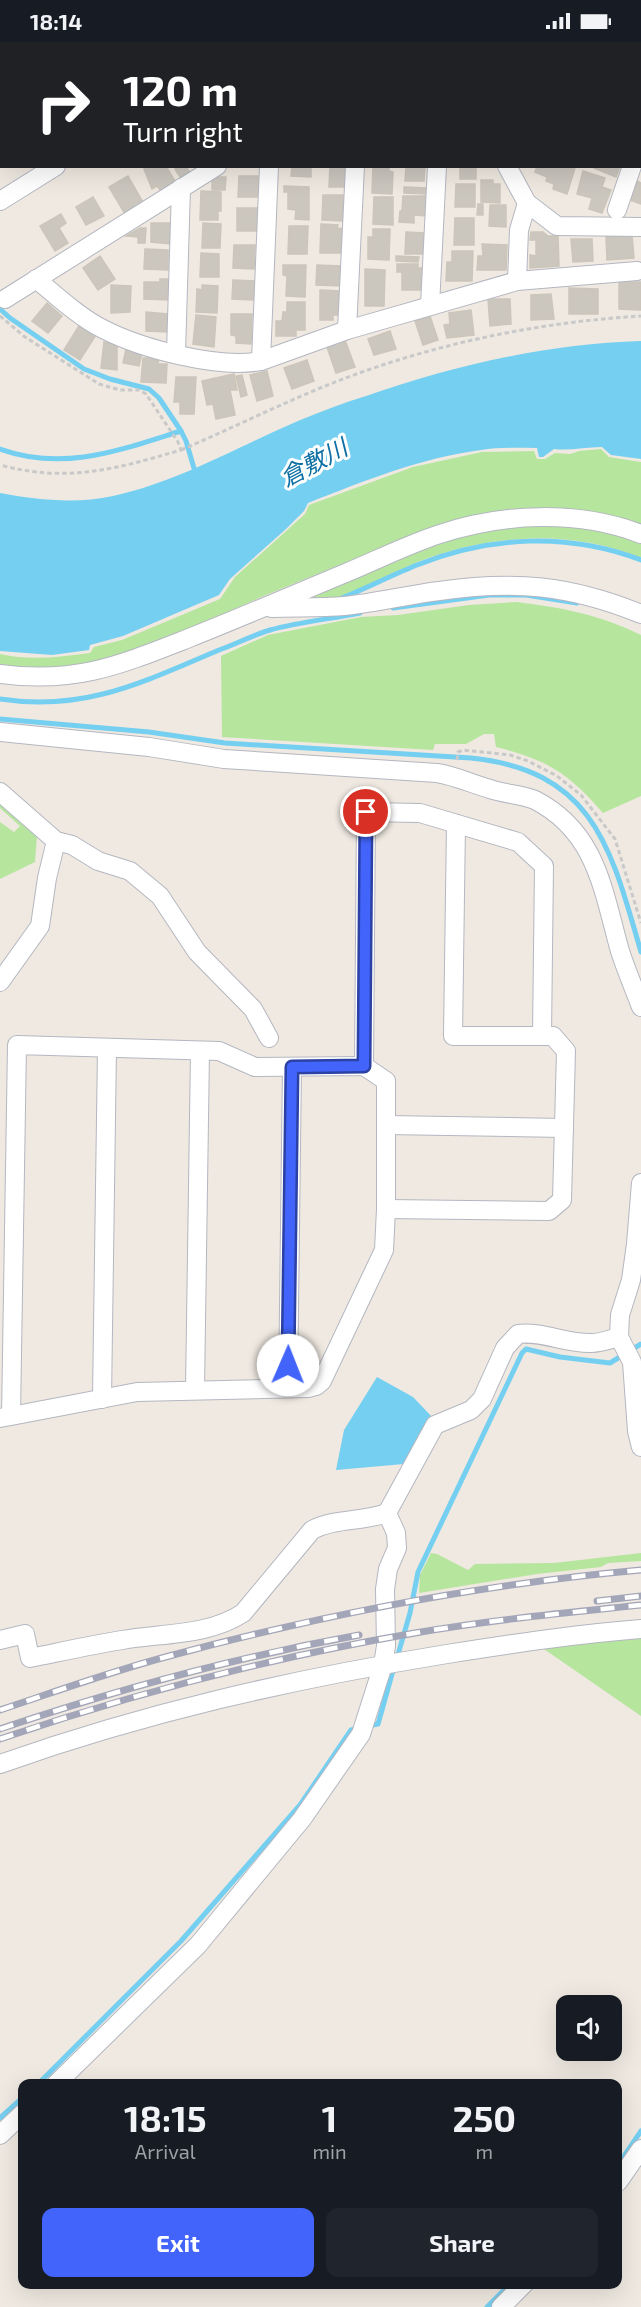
<!DOCTYPE html>
<html lang="en">
<head>
<meta charset="utf-8">
<style>
  body { margin:0; font-family:"Exo 2","Noto Sans JP",sans-serif; background:#20242c; color:#f1f3f6; height:100vh; display:flex; flex-direction:column; font-size:22px; white-space:nowrap }
  * { box-sizing:border-box; margin:0 }
  p { font-size:20px; color:#9ea1a6 }
  .icon { flex:none; width:33px; height:33px; fill:none; stroke:currentColor; stroke-width:2; stroke-linecap:round; stroke-linejoin:round }
  .map { position:relative; flex:1; overflow:hidden }
  .panel { position:absolute; left:18px; top:2037px; width:604px; height:210px; display:flex; flex-direction:column; background:#171b24; border-radius:12px; box-shadow:0 6px 24px #0002 }
  .panel>* { flex:none }
  .banner { position:absolute; left:0px; top:0px; width:642px; height:126px; box-shadow:0 6px 24px #0002; background:#202124; color:#fff; overflow:hidden }
  .buttons { position:absolute; left:556px; top:1953px; display:grid; gap:12px }
  .buttons a { display:grid; place-items:center; width:66px; height:66px; border-radius:12px; background:#171b24; box-shadow:0 6px 24px #0002; font-size:30px }
  .pin { position:absolute; display:grid; place-items:center; width:51px; height:51px; color:#fff; margin:-26px; border:3px solid #fff; border-radius:50%; box-shadow:0 2px 6px #0007 }
  .me { position:absolute; width:66px; margin:-33px; rotate:1deg; stroke-linejoin:round; filter:drop-shadow(0 0 4px #0008) }
  .turn { display:flex; align-items:center; gap:21px; height:126px; padding:0 24px; font-size:27px }
  .turn .icon { width:78px; height:78px; stroke-width:2.5 }
  .turn b { display:block; font-size:42px; line-height:51px }
  .eta { display:flex; justify-content:space-evenly; align-items:center; height:102px; text-align:center }
  .eta b { font-size:36px; font-weight:700; line-height:42px }
  .cta { display:flex; gap:12px; margin-top:auto; padding:12px 24px }
  .cta a { flex:1; height:69px; border-radius:12px; background:#4264fb; color:#fff; font-size:24px; font-weight:700; line-height:69px; text-align:center }
  .cta a+a { background:#20242c; color:#f1f3f6 }
  .status { display:flex; justify-content:space-between; align-items:center; height:42px; padding:0 30px; background:#171b24; direction:ltr }
  .status svg { height:16px; fill:currentColor }
  .map>svg:first-child { display:block }
</style>
</head>
<body>
<div class="status"><b>18:14</b><svg viewBox="0 0 49 12"><path d="M0 12V9h3v3zM5 12V6h3v6zM10 12V3h3v9zM15 12V0h3v12zM26 1h20v11H26zM47 4h2v5h-2z"/></svg></div>
<div class="map">
<svg width="641" height="2265" viewBox="0 0 641 2265">
  <rect width="100%" height="100%" fill="#efe9e1"/>
  <g fill="#b6e59e">
    <path d="M601,407L609,415L641,420V487L566,469L398,502L381,506L261,555L114,622L0,629V612C30,619 60,615 90,611L94,605L122,598L220,557L235,535L305,472L309,463L413,425L482,410L534,409L537,417H545L555,411L570,412L579,409Z"/>
    <path d="M574,482L641,497V516C571,487 493,492 423,518C395,528 369,547 340,555C325,559 305,557 290,558L376,522L491,484Z"/>
    <path d="M517,560C563,566 598,572 641,593V754L603,771C568,731 548,718 496,705L494,692H484L466,702H435L433,708L222,695L221,614L268,593L361,575L398,573L469,563Z"/>
    <polygon points="0,762 37,794 35,820 0,837 0,780 14,790 20,784 0,766"/>
    <polygon points="431,1511 437,1512 468,1528 475,1522 554,1521 641,1511 641,1519 608,1521 601,1525 537,1532 419,1551 420,1533"/>
    <polygon points="641,1596 641,1674 541,1605"/>
  </g>
  <g fill="#75cff0">
    <path d="M641,299V417L611,413L602,405C585,405 570,409 554,407L543,415H539L537,406C518,406 499,405 481,408C420,416 364,439 308,461L304,469L286,487L230,537L219,553L123,594L90,603L89,608L52,613L0,609V451C37,458 76,462 113,454C178,440 237,405 298,379C320,370 343,361 366,354C455,323 547,302 641,299Z"/>
    <polygon points="377,1335 413,1355 433,1376 404,1422 336,1428 344,1388"/>
  </g>
  <g fill="none" stroke-linecap="round" stroke-linejoin="round">
    <g stroke="#75cff0" stroke-width="5">
      <polyline points="17,2 19,0"/>
      <polyline points="0,18 2,17"/>
      <polyline points="0,267 10,276 84,327 110,337 149,347 159,356 181,389"/>
      <path d="M0,407C64,430 120,408 181,389L186,399L196,433"/>
      <path d="M342,560V556C367,546 392,533 417,523C490,494 568,490 641,518"/>
      <polyline points="393,566 489,553 526,553 577,561"/>
      <path d="M0,657C85,670 143,640 219,608C236,602 253,593 270,588C299,580 330,577 360,571"/>
      <path d="M0,677L149,690L225,701L471,716C595,729 611,807 641,910"/>
      <polyline points="397,1616 410,1571 418,1530 522,1311 526,1307 560,1315 610,1321 641,1302"/>
      <polyline points="368,1684 378,1682 394,1625"/>
      <polyline points="38,2042 181,1899 300,1763 351,1688 359,1686"/>
      <polyline points="0,2076 22,2056"/>
      <polyline points="618,2123 641,2089"/>
      <polyline points="487,2265 510,2242"/>
    </g>
  </g>
  <g fill="#cbc7bf" stroke="#cbc5ba" stroke-width="1.5">
    <polygon points="147,124 166,124 176,141 161,149 157,144 152,147 144,127"/>
    <polygon points="178,124 186,124 191,133 182,138 175,127"/>
    <polygon points="292,124 311,124 311,135 291,134"/>
    <polygon points="330,124 345,124 344,145 329,145"/>
    <polygon points="378,124 389,124 389,129 393,130 392,152 372,151 373,125"/>
    <polygon points="406,124 425,124 424,139 405,139"/>
    <rect x="460" y="124" width="16" height="13"/>
    <polygon points="537,124 569,124 575,126 567,152 553,147 554,142 546,139 547,135 535,130"/>
    <polygon points="595,124 620,124 616,135 594,126"/>
    <polygon points="583,129 605,136 602,145 611,148 602,171 589,167 592,156 577,152"/>
    <polygon points="128,134 144,162 125,172 109,145"/>
    <polygon points="239,134 258,134 258,155 238,155"/>
    <polygon points="219,135 226,135 225,148 212,148 212,140"/>
    <polygon points="481,138 493,138 493,142 500,142 500,161 481,160"/>
    <polygon points="637,139 641,141 641,162 630,158"/>
    <polygon points="456,142 475,142 475,165 455,165"/>
    <polygon points="284,144 309,145 309,178 295,177 296,168 288,167 288,150 284,150"/>
    <polygon points="404,145 428,146 428,152 404,151"/>
    <polygon points="201,149 221,150 221,169 218,169 218,178 200,178"/>
    <polygon points="323,153 343,153 343,179 322,178"/>
    <polygon points="403,154 428,154 427,174 414,173 414,181 399,180 400,169 402,169"/>
    <polygon points="93,155 104,174 86,183 76,165"/>
    <polygon points="374,155 393,155 393,183 373,182"/>
    <polygon points="478,162 483,162 483,173 477,173"/>
    <polygon points="490,163 506,163 506,185 489,184"/>
    <polygon points="237,166 258,166 257,189 237,189"/>
    <polygon points="61,172 66,181 59,186 68,201 55,209 40,184"/>
    <polygon points="455,176 474,176 474,203 454,203"/>
    <polygon points="151,181 172,181 171,202 151,200"/>
    <polygon points="203,181 221,182 220,206 202,206"/>
    <polygon points="321,182 338,183 337,186 344,187 343,211 320,211"/>
    <polygon points="289,184 308,184 307,212 288,212"/>
    <polygon points="140,186 146,186 145,201 138,201 138,195 126,194"/>
    <polygon points="373,187 390,187 389,218 368,217 368,195 373,195"/>
    <polygon points="406,190 425,191 424,212 405,212"/>
    <polygon points="531,190 543,190 548,194 558,194 559,224 530,226 530,213 536,214 536,198 530,198"/>
    <polygon points="632,193 634,216 607,218 606,195"/>
    <polygon points="571,197 592,197 593,219 573,220"/>
    <polygon points="482,202 507,203 506,228 477,228 478,214 483,214"/>
    <polygon points="234,203 255,203 254,227 233,226"/>
    <polygon points="145,207 168,208 168,228 144,227"/>
    <polygon points="452,209 473,209 472,239 446,239 447,220 452,220"/>
    <polygon points="201,211 219,212 219,235 200,235"/>
    <polygon points="100,214 115,237 98,248 83,226"/>
    <polygon points="396,214 419,215 418,220 396,219"/>
    <polygon points="397,222 418,222 418,226 423,226 423,248 402,248 402,230 397,230"/>
    <polygon points="283,223 306,223 305,255 286,254 287,234 283,233"/>
    <polygon points="317,223 341,224 342,244 316,243"/>
    <polygon points="365,227 385,228 384,264 365,264"/>
    <polygon points="160,237 171,237 170,258 144,257 144,240 160,240"/>
    <polygon points="233,238 255,239 254,258 232,257"/>
    <polygon points="619,240 641,240 641,268 619,267"/>
    <polygon points="111,243 131,244 130,270 111,271"/>
    <polygon points="202,243 218,244 217,271 196,270 197,247 202,248"/>
    <polygon points="569,246 598,247 598,272 569,272"/>
    <polygon points="320,248 339,249 339,273 333,273 333,278 320,278"/>
    <polygon points="551,252 554,277 531,278 531,253"/>
    <polygon points="488,257 510,257 511,282 490,284"/>
    <polygon points="287,260 305,260 305,288 296,288 296,294 276,294 276,279 282,279 283,270 287,270"/>
    <polygon points="47,261 62,274 48,291 32,279"/>
    <polygon points="471,268 474,293 447,296 444,283 450,282 449,271"/>
    <polygon points="146,270 168,272 168,290 146,289"/>
    <polygon points="231,272 252,272 251,302 236,301 236,294 231,293"/>
    <polygon points="196,273 216,275 214,305 193,302"/>
    <polygon points="430,274 438,298 423,303 415,279"/>
    <polygon points="80,282 96,293 80,318 64,308"/>
    <polygon points="390,289 396,307 374,313 368,297"/>
    <polygon points="345,298 355,325 336,331 327,305"/>
    <polygon points="104,300 117,303 117,328 101,326"/>
    <polygon points="126,307 142,311 139,324 123,321"/>
    <polygon points="143,316 159,316 158,322 167,322 166,341 141,340"/>
    <polygon points="307,318 314,339 292,347 284,326"/>
    <polygon points="267,329 273,354 257,359 250,333"/>
    <polygon points="234,332 237,348 230,348 235,373 216,377 213,362 207,363 202,339"/>
    <polygon points="242,333 247,353 241,355 236,334"/>
    <polygon points="176,335 196,335 194,372 180,372 180,360 174,360"/>
  </g>
  <g fill="none" stroke-linecap="round" stroke-linejoin="round">
    <g stroke="#b4b7c1" stroke-width="20">
      <g id="minor">
        <polyline points="103,0 104,2"/>
        <polyline points="226,0 226,2"/>
        <polyline points="198,2 200,0"/>
        <polyline points="479,2 479,0"/>
        <polyline points="580,2 581,0"/>
        <polyline points="640,99 641,98"/>
        <polyline points="507,124 527,161 557,184 641,185"/>
        <polyline points="0,159 56,124"/>
        <polyline points="617,168 632,124"/>
        <path d="M36,237C57,254 79,275 103,287C142,307 218,327 261,319L347,288L517,239L637,229"/>
        <polyline points="517,239 519,188 527,161"/>
        <polyline points="5,257 217,124"/>
        <polyline points="430,264 437,124"/>
        <polyline points="347,288 355,124"/>
        <polyline points="176,311 181,146"/>
        <polyline points="261,319 269,124"/>
        <path d="M271,566C295,565 320,566 344,564C376,561 407,553 439,549C514,538 570,543 641,572"/>
        <path d="M0,632C76,642 120,623 189,596C242,575 295,552 348,530C379,517 409,502 440,492C504,471 578,468 641,492"/>
        <path d="M0,690L149,705L224,717L437,731C456,734 472,742 490,747C504,752 521,752 535,758C597,790 603,849 620,909C626,928 634,946 641,965"/>
        <polyline points="0,750 56,799 72,803 98,819 130,829 160,854 197,910 253,967 269,996"/>
        <polyline points="0,940 40,884 47,836 56,799"/>
        <polyline points="364,1024 366,770 420,771 518,800 544,824 542,994"/>
        <polyline points="386,1083 564,1086"/>
        <polyline points="641,1141 636,1202 631,1238 620,1273 619,1295 632,1320 637,1389 641,1405"/>
        <polyline points="386,1167 549,1169 562,1158 566,1009 553,994 453,994 456,782"/>
        <polyline points="288,1346 292,1025"/>
        <polyline points="195,1348 200,1009"/>
        <polyline points="102,1357 107,1006"/>
        <polyline points="0,1376 11,1374 137,1350 308,1346 316,1344 322,1339 384,1208 386,1167 386,1039 364,1024 255,1025 219,1009 17,1003 11,1374"/>
        <path d="M0,1598L25,1592L30,1616C60,1610 91,1603 122,1598C162,1591 208,1594 243,1571L312,1488C335,1476 362,1480 387,1471L435,1383L471,1368L482,1357L505,1306L518,1292C543,1289 566,1302 592,1301C601,1301 611,1297 619,1295"/>
        <path d="M0,1722C147,1670 293,1637 447,1612C511,1602 576,1592 641,1587"/>
        <polyline points="56,2042 198,1903 302,1777 361,1692 383,1623 386,1604 385,1547 388,1527 397,1506 396,1491 387,1471"/>
        <polyline points="0,2093 22,2072"/>
        <polyline points="618,2140 641,2107"/>
        <polyline points="501,2265 524,2242"/>
      </g>
    </g>
    <g stroke="#c9c9c9" stroke-width="3" stroke-dasharray="4.5 3" stroke-linecap="butt">
      <path d="M0,274L25,295L99,342L120,348H139L146,352L178,400L181,408C116,427 67,441 0,423"/>
      <path d="M181,408C235,385 288,358 343,337C438,301 540,280 641,274"/>
      <polyline points="457,718 458,710 463,708 510,713 528,719 557,734 581,753 615,797 641,881"/>
    </g>
    <use href="#minor" stroke="#fff" stroke-width="18"/>
    <g stroke="#a3a6b8" stroke-width="7">
      <g id="rail">
        <polyline points="597,1559 641,1554"/>
        <path d="M0,1668C57,1649 115,1628 173,1613C326,1572 483,1542 641,1528"/>
        <path d="M0,1687C118,1647 237,1615 359,1593"/>
        <path d="M0,1697C135,1651 274,1615 415,1591C490,1578 565,1571 641,1563"/>
      </g>
    </g>
    <use href="#rail" stroke="#fff" stroke-width="4.5" stroke-dasharray="14" stroke-linecap="butt"/>
  </g>
  <g fill="none" stroke-linecap="round" stroke-linejoin="round">
    <g stroke="#2b41a3" stroke-width="15">
      <polyline id="route" points="288,1323 292,1025 364,1024 366,770"/>
    </g>
    <use href="#route" stroke="#4264fb" stroke-width="10"/>
  </g>
  <g text-anchor="middle" stroke-width="6" stroke-linejoin="round" paint-order="stroke">
    <g font-size="24" font-style="italic" fill="#0d6fa3" stroke="#fff">
      <text transform="translate(314 421) rotate(-28)" y="8">倉敷川</text>
    </g>
  </g>
</svg>
<div class="buttons">
<a><svg class="icon" aria-label="sound" viewBox="0 0 24 24"><path d="M4 9h4l5-4v14l-5-4H4zM17 9q2 3 0 6"/></svg></a>
</div>
<div class="pin" style="left:366px;top:770px;background:#d93025"><svg class="icon" aria-label="arrive" viewBox="0 0 24 24"><path d="M6 21V4h12l-3 4 3 4H6"/></svg></div>
<svg class="me" style="left:288px;top:1323px" viewBox="-20 -20 40 40"><circle r="19" fill="#fff"/><path d="M0-13L10 11 0 6-10 11z" fill="#4264fb"/></svg>
<div class="banner">
<div class="turn"><svg class="icon" aria-label="right" viewBox="0 0 24 24"><path d="M7 20v-9h11M14 6l5 5-5 5"/></svg><div><b>120 m</b>Turn right</div></div>
</div>
<section class="panel">
<div class="eta">
<div><b>18:15</b><p>Arrival</p></div>
<div><b>1</b><p>min</p></div>
<div><b>250</b><p>m</p></div>
</div>
<div class="cta"><a>Exit</a><a>Share</a></div>
</section>
</div>
</body>
</html>
